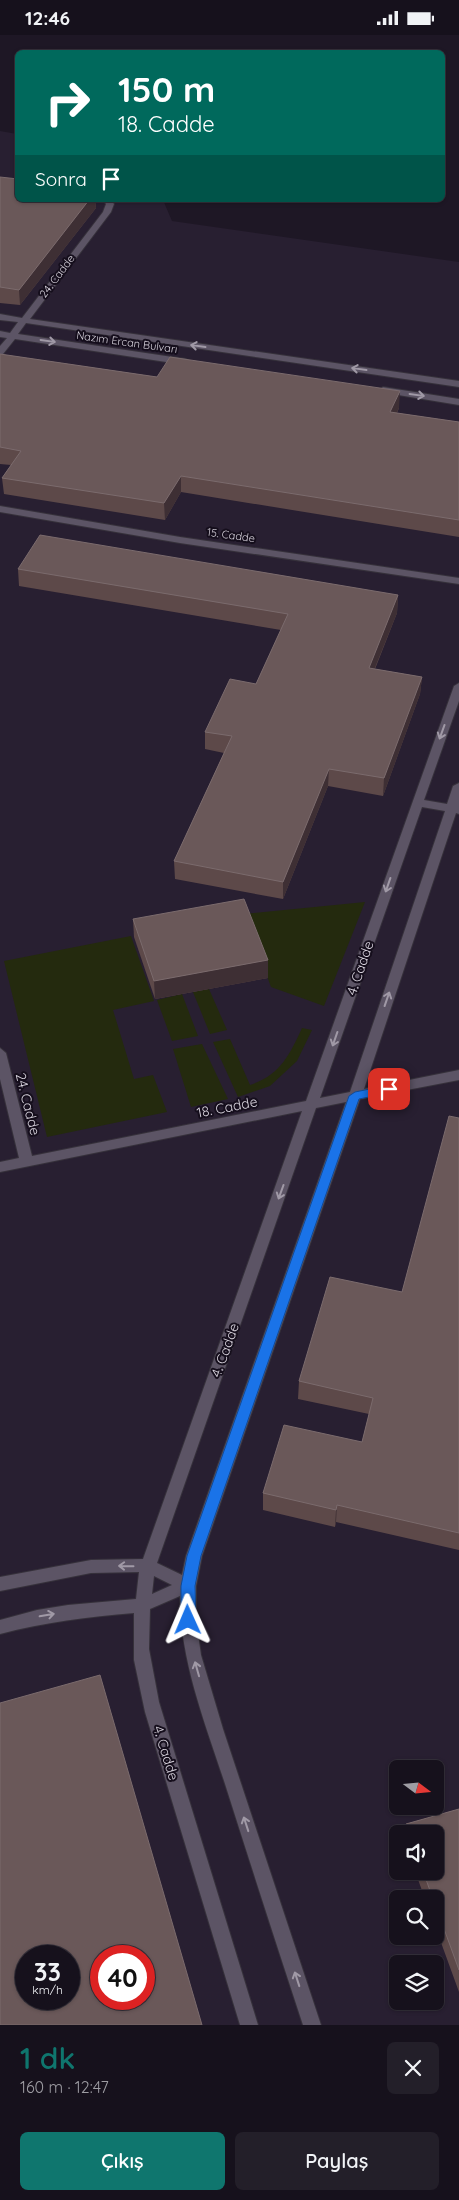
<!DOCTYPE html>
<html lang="tr">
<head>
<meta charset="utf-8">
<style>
  body { margin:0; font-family:Quicksand,sans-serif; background:#231f29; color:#f1f3f6; height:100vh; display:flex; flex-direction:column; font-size:19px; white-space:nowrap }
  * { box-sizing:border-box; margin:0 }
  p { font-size:16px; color:#9e9da3 }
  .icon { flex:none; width:28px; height:28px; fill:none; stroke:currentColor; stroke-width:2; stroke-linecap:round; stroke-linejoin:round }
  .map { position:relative; height:1990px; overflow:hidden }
  .side { display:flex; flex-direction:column; background:#16111c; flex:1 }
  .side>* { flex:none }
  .guide { position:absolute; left:15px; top:15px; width:430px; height:152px; border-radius:8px; box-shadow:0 1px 4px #0004,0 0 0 1px #35313b; background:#00695c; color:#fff; overflow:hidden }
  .needle { width:32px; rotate:106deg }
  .tools { position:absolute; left:389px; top:1725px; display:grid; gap:10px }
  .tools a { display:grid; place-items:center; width:55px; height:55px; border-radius:8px; background:#16111c; box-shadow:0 1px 4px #0004,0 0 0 1px #35313b; font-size:25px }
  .speed { position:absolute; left:15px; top:1910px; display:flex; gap:10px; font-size:25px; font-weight:700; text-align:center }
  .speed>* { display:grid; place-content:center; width:65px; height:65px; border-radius:50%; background:#16111c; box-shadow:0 1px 4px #0004,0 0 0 1px #35313b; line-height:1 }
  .speed small { font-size:12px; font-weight:400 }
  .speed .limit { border:8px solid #d22; background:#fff; color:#111 }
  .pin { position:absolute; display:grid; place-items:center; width:42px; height:42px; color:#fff; margin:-21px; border-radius:10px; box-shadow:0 2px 8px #0006 }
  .me { position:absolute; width:55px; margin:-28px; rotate:359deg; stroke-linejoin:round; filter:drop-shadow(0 0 4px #0008) }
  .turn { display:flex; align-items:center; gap:18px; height:105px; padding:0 20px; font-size:22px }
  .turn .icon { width:65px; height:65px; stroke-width:2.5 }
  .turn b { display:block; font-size:35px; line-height:42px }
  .then { display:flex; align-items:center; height:48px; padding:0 20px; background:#0003; gap:10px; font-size:19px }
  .round { display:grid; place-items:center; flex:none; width:52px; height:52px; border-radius:8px; background:#231f29 }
  .head { display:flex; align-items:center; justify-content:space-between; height:85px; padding:0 20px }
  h1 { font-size:30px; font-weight:600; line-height:38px; color:#0f766e }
  .button { display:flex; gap:10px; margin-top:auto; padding:10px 20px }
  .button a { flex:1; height:58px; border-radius:8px; background:#0f766e; color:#fff; font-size:20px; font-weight:600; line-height:58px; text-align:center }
  .button a+a { background:#231f29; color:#f1f3f6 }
  .status { display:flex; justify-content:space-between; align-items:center; height:35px; padding:0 25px; background:#16111c; direction:ltr }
  .status svg { height:14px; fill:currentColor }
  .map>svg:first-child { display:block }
</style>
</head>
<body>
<div class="status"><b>12:46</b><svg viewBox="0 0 49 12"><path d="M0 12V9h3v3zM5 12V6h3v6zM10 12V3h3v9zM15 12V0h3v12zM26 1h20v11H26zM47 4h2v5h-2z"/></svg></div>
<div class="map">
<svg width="459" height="1990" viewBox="0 0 459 1990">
  <rect width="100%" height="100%" fill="#1e1725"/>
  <path fill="#281f31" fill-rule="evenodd" d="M0,96L17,99L18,165H163L172,186L459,227V1990H0ZM398,1734H435V1771H398ZM398,1799H435V1836H398ZM398,1864H435V1901H398ZM26,1921H69V1964H26ZM101,1921H144V1964H101ZM398,1929H435V1966H398Z"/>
  <g fill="#242a0e">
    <polygon points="365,867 324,971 271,952 244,879"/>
    <polygon points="131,901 154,966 113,975 134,1044 153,1040 167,1077 47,1102 4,926"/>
    <polygon points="209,954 227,995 210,999 193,957"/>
    <polygon points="182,959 198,1001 172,1006 157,965"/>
    <path d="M302,993L312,995L297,1026L270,1051L238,1062L213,1007L230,1004L250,1050C280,1040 289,1021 302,993Z"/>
    <polygon points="202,1009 228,1064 191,1072 173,1014"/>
  </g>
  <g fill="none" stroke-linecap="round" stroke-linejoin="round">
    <g stroke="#36313b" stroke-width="2">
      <g id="secondary">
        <polygon points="103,165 111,165 114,169 111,177 30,284 459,346 459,352 26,288 18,299 186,324 190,327 186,330 15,304 3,319 0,320 0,311 7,303 0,302 0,296 10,298 18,287 0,285 0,279 22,283 103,177 106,169"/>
        <polygon points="383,352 459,364 459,370 380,357 379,355"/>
        <polygon points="0,471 180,502 459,543 459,549 180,508 0,477"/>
        <path d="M459,648V666L424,765L447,769L453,751L459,748V779L456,778L364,1054L459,1035V1045L360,1064L202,1521L196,1551V1585L201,1620L223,1694L321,1990H303C277,1911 251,1831 226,1752C206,1690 180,1627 180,1561L150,1574L149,1614L159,1667L258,1990H240L145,1677L134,1625V1578C88,1582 45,1587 0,1599V1585L37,1575L68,1570L136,1564L139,1537L91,1538L0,1556V1542L91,1525L143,1524L302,1076L0,1137V1127L19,1123L0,1044V1013L6,1018L32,1121L306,1066L454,651ZM422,772L445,776L350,1057L320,1063ZM346,1067L186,1521L182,1540L157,1528L316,1073ZM154,1541L172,1550L152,1559Z"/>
      </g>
    </g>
    <use href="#secondary" fill="#5c5465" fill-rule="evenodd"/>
  </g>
  <g fill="#5d4949">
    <polygon points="0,142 18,165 95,165 96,173 20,270 0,268"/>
    <polygon points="0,319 157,342 399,373 397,378 459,387 459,502 181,457 165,485 4,459 2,443 11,430 0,429"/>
    <polygon points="18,534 398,560 397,578 375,634 422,642 420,659 383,761 328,751 283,864 175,844 174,826 224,718 205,714 205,697 256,649 281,595 19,551"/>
    <polygon points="133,884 268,925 268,943 155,964 134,902"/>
    <polygon points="459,1083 459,1515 336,1487 335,1492 263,1475 263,1458 362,1407 369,1379 298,1364 299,1346 402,1257"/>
    <polygon points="459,1774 459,1957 435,1891 435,1864 425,1864 415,1836 435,1836 435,1799 405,1799 406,1789"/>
  </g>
  <g fill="#3e2f34">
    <polygon points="89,165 95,165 96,173 20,270 19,255"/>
    <polygon points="400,356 399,373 389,393 390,377"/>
    <polygon points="181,441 181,457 165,485 164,468"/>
    <polygon points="398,560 397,578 368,650 369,633"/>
    <polygon points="422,642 420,659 383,761 384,743"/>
    <polygon points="329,734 328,751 283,864 283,847"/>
    <polygon points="268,925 268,943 155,964 154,946"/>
    <polygon points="337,1470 336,1487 335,1492 336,1475"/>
  </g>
  <g fill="#6a5859" stroke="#7b6b6d" fill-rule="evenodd">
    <polygon points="0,142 18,144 18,165 89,165 19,255 0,252"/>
    <polygon points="0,319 157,342 170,322 400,356 390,377 459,387 459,485 181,441 164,468 2,443 21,416 0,412"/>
    <polygon points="40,500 398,560 369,633 422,642 384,743 329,734 283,847 174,826 232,701 205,697 230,644 256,649 288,579 18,534"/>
    <polygon points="244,864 268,925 154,946 133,884"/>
    <polygon points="449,1081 459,1083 459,1498 337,1470 336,1475 263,1458 284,1390 362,1407 373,1363 299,1346 330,1242 402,1257"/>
    <path d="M100,1640L202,1990H0V1668ZM26,1921H69V1964H26ZM101,1921H144V1964H101Z"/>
    <polygon points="459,1774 459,1935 435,1869 435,1864 433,1864 423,1836 435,1836 435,1799 409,1799 406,1789"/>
  </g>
  <defs><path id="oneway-shaft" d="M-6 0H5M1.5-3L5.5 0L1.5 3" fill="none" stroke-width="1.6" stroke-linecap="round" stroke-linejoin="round" transform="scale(1.25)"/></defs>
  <g stroke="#a099a6">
    <use href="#oneway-shaft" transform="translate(48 306) rotate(8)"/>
    <use href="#oneway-shaft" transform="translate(198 311) rotate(-172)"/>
    <use href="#oneway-shaft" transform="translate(359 334) rotate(-172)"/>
    <use href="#oneway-shaft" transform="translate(417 360) rotate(8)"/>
    <use href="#oneway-shaft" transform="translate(442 697) rotate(110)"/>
    <use href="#oneway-shaft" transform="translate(388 850) rotate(109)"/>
    <use href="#oneway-shaft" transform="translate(387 964) rotate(-71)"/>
    <use href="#oneway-shaft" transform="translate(335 1004) rotate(109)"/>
    <use href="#oneway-shaft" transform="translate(281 1157) rotate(110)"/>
    <use href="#oneway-shaft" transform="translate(126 1531) rotate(-179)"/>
    <use href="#oneway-shaft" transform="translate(47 1580) rotate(-10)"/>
    <use href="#oneway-shaft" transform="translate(197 1634) rotate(-106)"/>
    <use href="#oneway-shaft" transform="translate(246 1789) rotate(-108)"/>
    <use href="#oneway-shaft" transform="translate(297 1944) rotate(-108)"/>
  </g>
  <polygon fill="#1a73e8" stroke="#114b97" points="389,1050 395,1054 394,1057 359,1064 201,1521 195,1551 196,1585 193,1590 188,1591 183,1590 181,1585 181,1551 187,1521 349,1061 355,1057"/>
  <g text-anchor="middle" stroke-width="4" stroke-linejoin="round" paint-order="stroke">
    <g font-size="11" fill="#d7d2dc" stroke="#150e1c">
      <text transform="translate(57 241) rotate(-53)" y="4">24. Cadde</text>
      <text transform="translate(127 307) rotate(8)" y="4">Nazım Ercan Bulvarı</text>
      <text transform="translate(231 500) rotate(8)" y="4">15. Cadde</text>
    </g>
    <g font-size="14" fill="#d7d2dc" stroke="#150e1c">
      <text transform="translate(360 933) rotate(-71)" y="5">4. Cadde</text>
      <text transform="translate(28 1069) rotate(76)" y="5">24. Cadde</text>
      <text transform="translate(227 1072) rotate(-11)" y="5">18. Cadde</text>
      <text transform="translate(225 1315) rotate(-70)" y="5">4. Cadde</text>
      <text transform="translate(166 1718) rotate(73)" y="5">4. Cadde</text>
    </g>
  </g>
</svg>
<div class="tools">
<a><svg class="needle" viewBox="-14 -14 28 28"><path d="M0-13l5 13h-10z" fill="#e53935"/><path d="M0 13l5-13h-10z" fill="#9e9da3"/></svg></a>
<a><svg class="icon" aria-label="sound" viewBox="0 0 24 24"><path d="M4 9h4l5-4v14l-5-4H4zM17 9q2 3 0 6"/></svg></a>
<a><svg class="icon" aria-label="search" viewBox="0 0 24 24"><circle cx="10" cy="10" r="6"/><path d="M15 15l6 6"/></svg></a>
<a><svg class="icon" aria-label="layers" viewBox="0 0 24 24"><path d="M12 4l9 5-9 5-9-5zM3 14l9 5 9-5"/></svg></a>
</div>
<div class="speed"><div>33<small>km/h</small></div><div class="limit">40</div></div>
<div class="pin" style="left:389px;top:1054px;background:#d93025"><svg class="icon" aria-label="arrive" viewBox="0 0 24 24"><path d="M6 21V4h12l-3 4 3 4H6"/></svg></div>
<svg class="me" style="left:188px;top:1585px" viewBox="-20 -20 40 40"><path d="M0-17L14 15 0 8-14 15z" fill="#1a73e8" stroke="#fff" stroke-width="4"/></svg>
<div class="guide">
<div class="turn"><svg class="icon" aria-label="right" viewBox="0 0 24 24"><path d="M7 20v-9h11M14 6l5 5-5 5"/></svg><div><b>150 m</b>18. Cadde</div></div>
<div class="then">Sonra<svg class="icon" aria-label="arrive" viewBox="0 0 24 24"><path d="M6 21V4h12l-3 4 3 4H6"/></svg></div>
</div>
</div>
<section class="side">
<div class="head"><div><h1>1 dk</h1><p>160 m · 12:47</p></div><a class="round"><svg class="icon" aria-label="close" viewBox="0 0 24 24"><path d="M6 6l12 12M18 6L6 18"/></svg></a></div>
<div class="button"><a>Çıkış</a><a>Paylaş</a></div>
</section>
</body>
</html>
